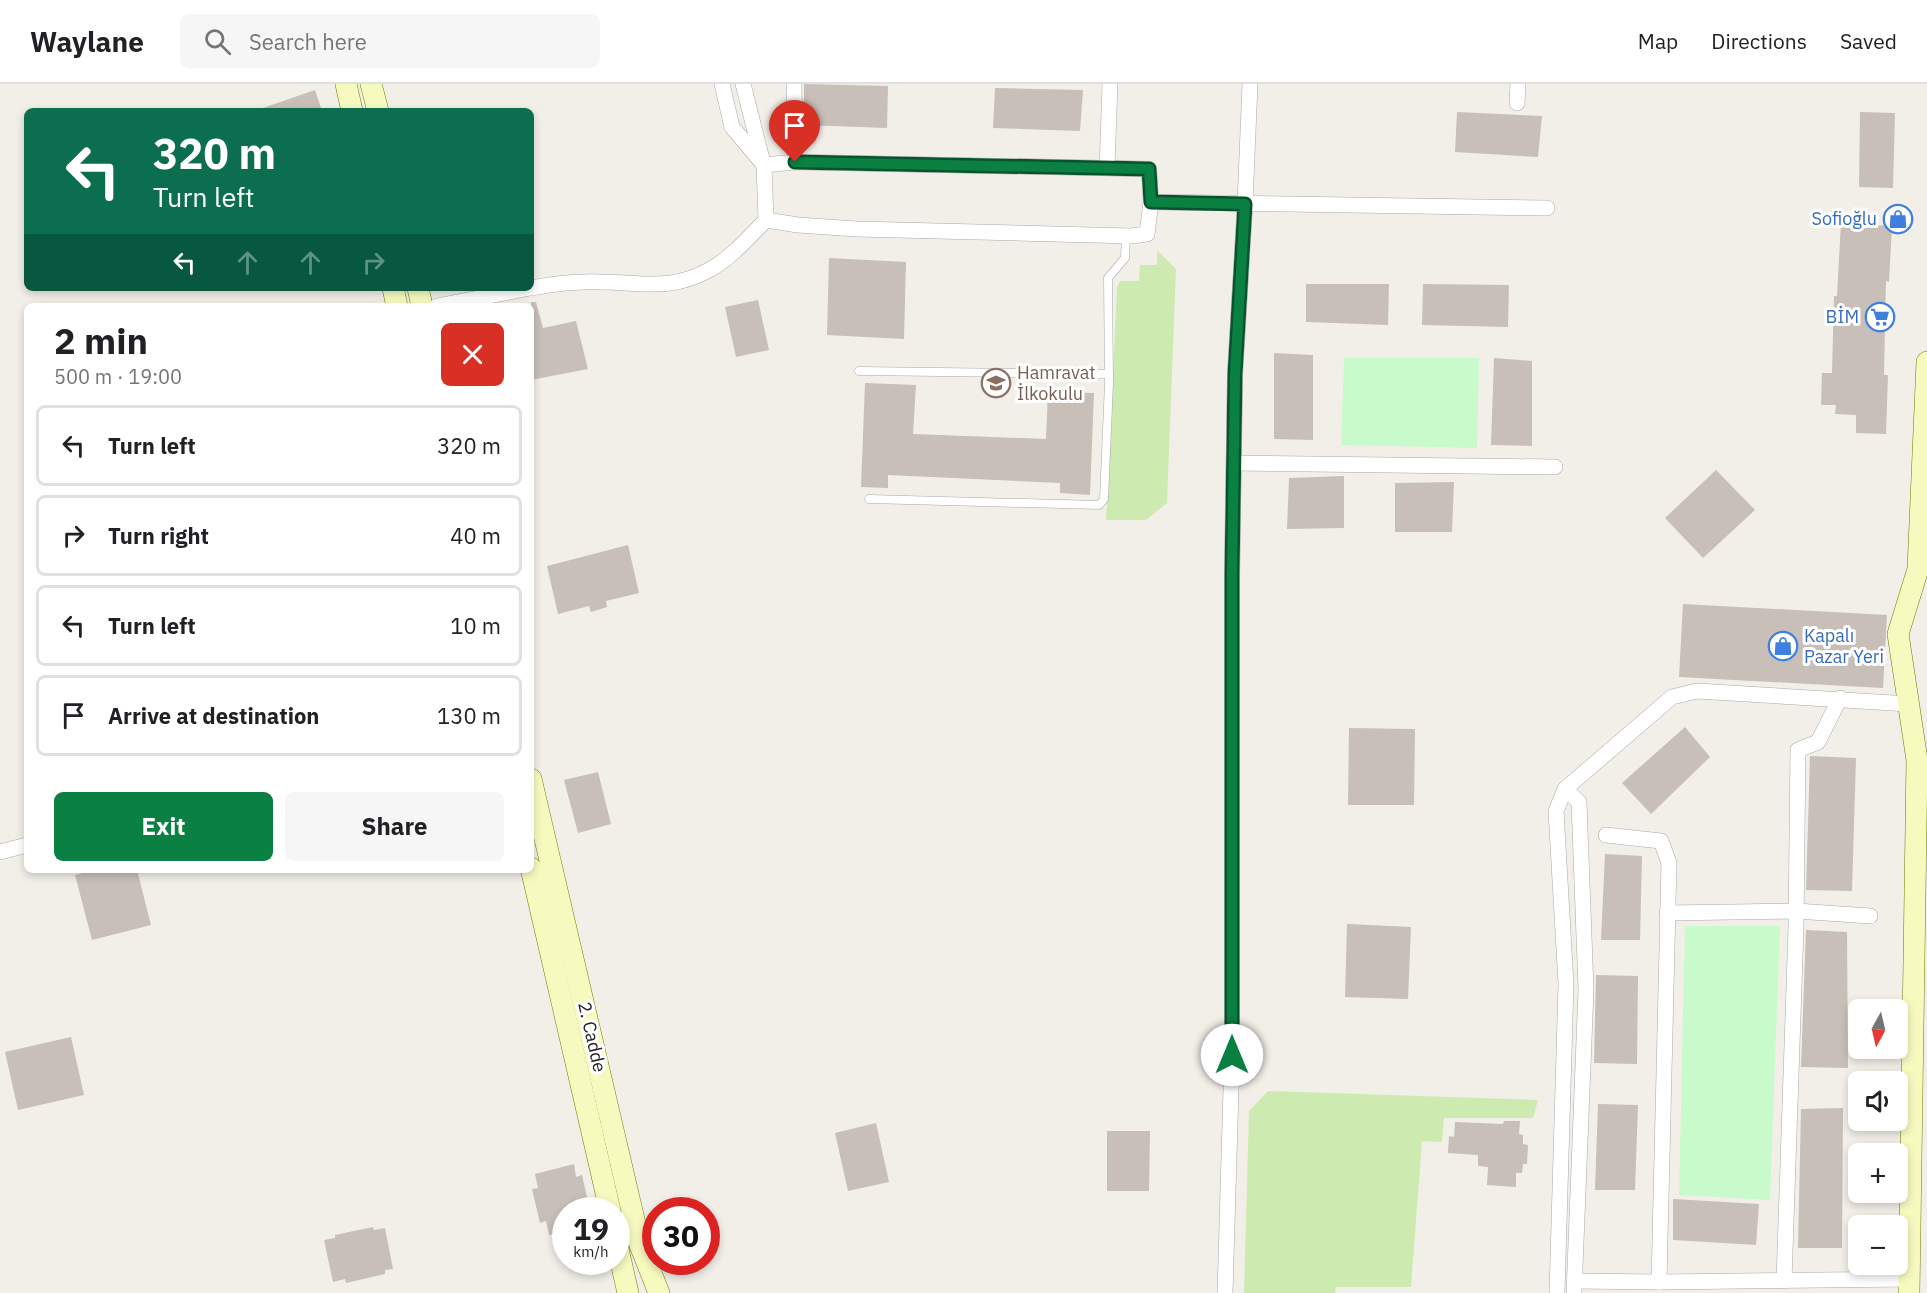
<!DOCTYPE html>
<html lang="en">
<head>
<meta charset="utf-8">
<style>
  body { margin:0; font-family:"IBM Plex Sans",sans-serif; background:#f6f6f6; color:#202124; height:100vh; display:flex; flex-direction:column; font-size:22px; white-space:nowrap }
  * { box-sizing:border-box; margin:0 }
  p { font-size:20px; color:#757577 }
  .icon { flex:none; width:33px; height:33px; fill:none; stroke:currentColor; stroke-width:2; stroke-linecap:round; stroke-linejoin:round }
  .map { position:relative; flex:1; overflow:hidden }
  .side { position:absolute; left:24px; top:219px; width:510px; height:570px; display:flex; flex-direction:column; background:#fff; border-radius:9px; box-shadow:0 3px 9px #0003 }
  .side>* { flex:none }
  .hud { position:absolute; left:24px; top:24px; width:510px; height:183px; border-radius:9px; box-shadow:0 3px 9px #0003; background:#0b6e4f; color:#fff; overflow:hidden }
  .needle { width:39px; rotate:188deg }
  .buttons { position:absolute; left:1848px; top:915px; display:grid; gap:12px }
  .buttons a { display:grid; place-items:center; width:60px; height:60px; border-radius:9px; background:#fff; box-shadow:0 3px 9px #0003; font-size:30px }
  .speed { position:absolute; left:552px; top:1113px; display:flex; gap:12px; font-size:30px; font-weight:700; text-align:center }
  .speed>* { display:grid; place-content:center; width:78px; height:78px; border-radius:50%; background:#fff; box-shadow:0 3px 9px #0003; line-height:1 }
  .speed small { font-size:15px; font-weight:400 }
  .speed .limit { border:9px solid #d22; background:#fff; color:#111 }
  .pin { position:absolute; display:grid; place-items:center; width:51px; height:51px; color:#fff; margin:-62px -26px; border-radius:50% 50% 50% 0; rotate:-45deg; box-shadow:0 0 6px #0007 }
  .pin .icon { rotate:45deg }
  .me { position:absolute; width:66px; margin:-33px; rotate:0deg; stroke-linejoin:round; filter:drop-shadow(0 0 4px #0008) }
  .turn { display:flex; align-items:center; gap:21px; height:126px; padding:0 30px; font-size:27px }
  .turn .icon { width:78px; height:78px; stroke-width:2.5 }
  .turn b { display:block; font-size:42px; line-height:51px }
  .lanes { display:flex; align-items:center; height:57px; padding:0 30px; background:#0003; justify-content:center; gap:30px; direction:ltr }
  .lanes .off { opacity:.35 }
  .round { display:grid; place-items:center; flex:none; width:63px; height:63px; border-radius:9px; background:#f6f6f6 }
  .summary { display:flex; align-items:center; justify-content:space-between; height:102px; padding:0 30px }
  h1 { font-size:36px; font-weight:800; line-height:45px }
  .cta { display:flex; gap:12px; margin-top:auto; padding:12px 30px }
  .cta a { flex:1; height:69px; border-radius:9px; background:#0b8043; color:#fff; font-size:24px; font-weight:800; line-height:69px; text-align:center }
  .cta a+a { background:#f6f6f6; color:#202124 }
  ul { padding:0; list-style:none }
  li { display:flex; align-items:center; gap:18px; height:81px; margin:0 12px 9px; padding:0 18px; border:3px solid #e0e0e0; border-radius:9px }
  li div { flex:1 }
  li b { display:block; font-size:22px }
  li em { font-style:normal }
  header { display:flex; align-items:center; gap:36px; box-sizing:border-box; height:84px; padding:0 30px; background:#fff; border-bottom:2px solid #e0e0e0 }
  header strong { font-size:28px }
  nav { display:flex; gap:33px; margin-inline-start:auto; font-size:21px }
  .search { width:420px; height:54px; background:#f6f6f6; display:flex; align-items:center; gap:15px; box-sizing:border-box; padding:0 21px; border-radius:9px; color:#757577; font-size:22px }
  .map>svg:first-child { display:block }
</style>
</head>
<body>
<header>
<strong>Waylane</strong>
<div class="search"><svg class="icon" aria-label="search" viewBox="0 0 24 24"><circle cx="10" cy="10" r="6"/><path d="M15 15l6 6"/></svg>Search here</div>
<nav><a>Map</a><a>Directions</a><a>Saved</a></nav>
</header>
<div class="map">
<svg width="1927" height="1209" viewBox="0 0 1927 1209">
  <rect width="100%" height="100%" fill="#f2efe9"/>
  <g fill="#cdebb0">
    <polygon points="1157,166 1176,185 1167,419 1146,436 1106,436 1117,203 1120,197 1139,197 1140,181 1157,181"/>
    <polygon points="1268,1007 1538,1016 1533,1034 1444,1034 1442,1058 1422,1057 1411,1203 1336,1203 1335,1209 1244,1209 1249,1027"/>
  </g>
  <g fill="#c8facc">
    <polygon points="1344,274 1479,274 1477,364 1341,361"/>
    <polygon points="1685,842 1780,842 1770,1116 1679,1111"/>
  </g>
  <g fill="#c7bfb8">
    <polygon points="804,0 888,2 887,44 804,41"/>
    <polygon points="995,4 1083,6 1080,47 993,44"/>
    <polygon points="315,6 322,27 260,27 260,25"/>
    <polygon points="1457,28 1542,32 1538,73 1455,68"/>
    <polygon points="1860,28 1895,29 1893,104 1859,103"/>
    <polygon points="1841,139 1892,142 1889,198 1886,197 1884,291 1888,291 1886,350 1856,349 1856,331 1835,330 1836,321 1821,321 1822,289 1832,289 1834,212 1837,212"/>
    <polygon points="829,174 906,178 904,255 827,251"/>
    <polygon points="1306,200 1389,200 1388,241 1306,238"/>
    <polygon points="1423,200 1509,201 1508,243 1422,241"/>
    <polygon points="758,216 769,266 736,273 725,223"/>
    <polygon points="531,218 536,218 543,244 576,237 588,285 531,296"/>
    <polygon points="1274,269 1313,271 1313,356 1274,355"/>
    <polygon points="1494,274 1532,277 1532,362 1491,361"/>
    <polygon points="865,299 916,301 913,350 1046,355 1048,308 1094,309 1090,411 1060,409 1060,399 888,391 888,404 861,403"/>
    <polygon points="1716,386 1755,426 1703,474 1665,434"/>
    <polygon points="1344,392 1344,444 1287,445 1289,394"/>
    <polygon points="1454,398 1452,448 1395,448 1395,399"/>
    <polygon points="628,461 639,509 606,517 607,523 591,528 589,522 558,530 547,482"/>
    <polygon points="1683,520 1887,531 1883,604 1679,593"/>
    <polygon points="1685,643 1710,673 1651,730 1622,699"/>
    <polygon points="1349,644 1415,645 1414,721 1348,721"/>
    <polygon points="1810,672 1856,674 1852,807 1806,806"/>
    <polygon points="598,688 611,740 578,749 564,696"/>
    <polygon points="1605,770 1642,772 1640,856 1601,856"/>
    <polygon points="95,786 137,786 151,841 92,856 75,791"/>
    <polygon points="1347,840 1411,843 1408,915 1345,913"/>
    <polygon points="1806,846 1847,848 1848,984 1801,983"/>
    <polygon points="1596,891 1638,892 1637,980 1594,979"/>
    <polygon points="71,953 84,1011 18,1026 5,968"/>
    <polygon points="1598,1020 1638,1021 1635,1106 1595,1106"/>
    <polygon points="1843,1024 1842,1164 1798,1164 1801,1025"/>
    <polygon points="1504,1037 1520,1037 1519,1050 1523,1051 1523,1060 1528,1061 1527,1080 1523,1080 1522,1089 1516,1089 1516,1103 1487,1101 1488,1083 1478,1082 1478,1071 1448,1069 1449,1052 1454,1053 1455,1038 1503,1040"/>
    <polygon points="876,1039 889,1098 848,1107 835,1049"/>
    <polygon points="1107,1047 1150,1047 1149,1107 1107,1107"/>
    <polygon points="574,1080 576,1093 582,1091 590,1126 566,1126 566,1147 549,1151 546,1137 540,1139 532,1105 538,1104 535,1090"/>
    <polygon points="1673,1115 1759,1120 1756,1161 1673,1156"/>
    <polygon points="373,1143 374,1146 385,1144 393,1185 385,1186 385,1190 346,1199 345,1195 333,1198 324,1156 335,1154 335,1151"/>
  </g>
  <g fill="none" stroke-linecap="round" stroke-linejoin="round">
    <g stroke="#a9a9a9" stroke-width="9">
      <g id="lane">
        <polyline points="859,287 1109,290"/>
        <polyline points="869,415 1099,421 1104,415 1109,299 1108,194 1125,174 1126,152"/>
      </g>
    </g>
    <g stroke="#a9a9a9" stroke-width="16">
      <g id="street">
        <polyline points="722,0 732,43 764,81"/>
        <polyline points="743,0 762,75"/>
        <polyline points="794,0 795,69"/>
        <polyline points="1517,19 1518,0"/>
        <polygon points="795,78 1149,85 1151,118 1147,150 1131,152 857,145 798,141 766,136 764,81"/>
        <polyline points="1107,84 1110,0"/>
        <polyline points="1151,118 1547,124"/>
        <path d="M531,204C553,200 577,197 600,198C643,198 670,208 711,185C732,173 749,153 766,136"/>
        <polyline points="437,222 530,204"/>
        <polyline points="1234,379 1555,383"/>
        <polyline points="1565,705 1579,718 1586,906 1574,1209"/>
        <polyline points="1606,751 1661,757 1669,779 1659,1198"/>
        <polyline points="0,768 27,761"/>
        <polyline points="1667,829 1796,827 1870,832"/>
        <polyline points="1575,1197 1659,1198 1909,1195"/>
        <polyline points="1784,1197 1796,844 1798,666 1818,658 1840,614"/>
        <polyline points="1225,1209 1232,971 1232,491 1235,290 1245,120 1250,0"/>
        <polyline points="1557,1209 1566,900 1556,727 1565,705 1672,613 1697,607 1909,620"/>
      </g>
    </g>
    <g stroke="#707d05" stroke-width="22">
      <g id="secondary">
        <polyline points="346,0 352,27"/>
        <polyline points="371,0 378,27"/>
        <polyline points="393,204 397,222"/>
        <polyline points="418,204 422,222"/>
        <polyline points="531,695 640,1161 659,1209"/>
        <polyline points="531,784 610,1126"/>
        <polyline points="616,1156 628,1209"/>
        <polyline points="1909,1209 1917,676 1898,550 1918,485 1927,278"/>
      </g>
    </g>
    <use href="#lane" stroke="#fff" stroke-width="8"/>
    <use href="#street" stroke="#fff" stroke-width="15"/>
    <use href="#secondary" stroke="#f7fabf" stroke-width="21"/>
  </g>
  <g fill="none" stroke-linecap="round" stroke-linejoin="round">
    <g stroke="#07532c" stroke-width="15">
      <polyline id="route" points="795,78 1149,85 1151,118 1245,120 1235,290 1232,491 1232,971"/>
    </g>
    <use href="#route" stroke="#0b8043" stroke-width="10"/>
  </g>
  <defs>
    <g id="shop-ring" transform="scale(1.5)"><circle r="9.5" fill="#fff" stroke="#3f7fe0" stroke-width="1.5"/><path d="M-5-2.5h2.3a2.7 3.5 0 0 1 5.4 0H5L5.5 6h-11ZM-1.5-2.5h3a1.5 2.3 0 0 0-3 0Z" fill="#3f7fe0"/></g>
    <g id="supermarket-ring" transform="scale(1.5)"><circle r="9.5" fill="#fff" stroke="#3f7fe0" stroke-width="1.5"/><path d="M-6-5.5h2.5l.6 2H6L4.5 2H-2.5L-4.4-4H-6ZM-1.5 3.2a1.3 1.3 0 1 0 .1 0ZM3 3.2a1.3 1.3 0 1 0 .1 0Z" fill="#3f7fe0"/></g>
    <g id="school-ring" transform="scale(1.5)"><circle r="9.5" fill="#fff" stroke="#8d6e63" stroke-width="1.5"/><path d="M0-5L7-2L0 1L-7-2ZM-4 1L0 2.5L4 1V4Q0 6-4 4Z" fill="#8d6e63"/></g>
  </defs>
  <g fill-rule="evenodd">
    <use href="#shop-ring" x="1898" y="135"/>
    <use href="#supermarket-ring" x="1880" y="233"/>
    <use href="#school-ring" x="996" y="299"/>
    <use href="#shop-ring" x="1783" y="562"/>
  </g>
  <g text-anchor="middle" stroke-width="6" stroke-linejoin="round" paint-order="stroke">
    <g font-size="18" fill="#366cbe" stroke="#fff" text-anchor="end">
      <text x="1877" y="141">Sofioğlu</text>
      <text x="1859" y="239">BİM</text>
      <text x="1804" y="558" text-anchor="start">Kapalı<tspan x="1804" dy="21">Pazar Yeri</tspan></text>
    </g>
    <g font-size="18" fill="#785e54" stroke="#fff" text-anchor="start">
      <text x="1017" y="295">Hamravat<tspan x="1017" dy="21">İlkokulu</tspan></text>
    </g>
    <g font-size="18" fill="#222" stroke="#fff">
      <text transform="translate(592 953) rotate(77)" y="6">2. Cadde</text>
    </g>
  </g>
</svg>
<div class="buttons">
<a><svg class="needle" viewBox="-14 -14 28 28"><path d="M0-13l5 13h-10z" fill="#e53935"/><path d="M0 13l5-13h-10z" fill="#757577"/></svg></a>
<a><svg class="icon" aria-label="sound" viewBox="0 0 24 24"><path d="M4 9h4l5-4v14l-5-4H4zM17 9q2 3 0 6"/></svg></a>
<a>+</a>
<a>−</a>
</div>
<div class="speed"><div>19<small>km/h</small></div><div class="limit">30</div></div>
<div class="pin" style="left:795px;top:78px;background:#d93025"><svg class="icon" aria-label="arrive" viewBox="0 0 24 24"><path d="M6 21V4h12l-3 4 3 4H6"/></svg></div>
<svg class="me" style="left:1232px;top:971px" viewBox="-20 -20 40 40"><circle r="19" fill="#fff"/><path d="M0-13L10 11 0 6-10 11z" fill="#0b8043"/></svg>
<div class="hud">
<div class="turn"><svg class="icon" aria-label="left" viewBox="0 0 24 24"><path d="M17 20v-9H6M10 6l-5 5 5 5"/></svg><div><b>320 m</b>Turn left</div></div>
<div class="lanes"><svg class="icon" aria-label="left" viewBox="0 0 24 24"><path d="M17 20v-9H6M10 6l-5 5 5 5"/></svg><svg class="icon off" aria-label="ahead" viewBox="0 0 24 24"><path d="M12 20V5M6 11l6-6 6 6"/></svg><svg class="icon off" aria-label="ahead" viewBox="0 0 24 24"><path d="M12 20V5M6 11l6-6 6 6"/></svg><svg class="icon off" aria-label="right" viewBox="0 0 24 24"><path d="M7 20v-9h11M14 6l5 5-5 5"/></svg></div>
</div>
<section class="side">
<div class="summary"><div><h1>2 min</h1><p>500 m · 19:00</p></div><a class="round" style="background:#d93025;color:#fff"><svg class="icon" aria-label="close" viewBox="0 0 24 24"><path d="M6 6l12 12M18 6L6 18"/></svg></a></div>
<ul>
<li><svg class="icon" aria-label="left" viewBox="0 0 24 24"><path d="M17 20v-9H6M10 6l-5 5 5 5"/></svg><div><b>Turn left</b></div><em>320 m</em></li>
<li><svg class="icon" aria-label="right" viewBox="0 0 24 24"><path d="M7 20v-9h11M14 6l5 5-5 5"/></svg><div><b>Turn right</b></div><em>40 m</em></li>
<li><svg class="icon" aria-label="left" viewBox="0 0 24 24"><path d="M17 20v-9H6M10 6l-5 5 5 5"/></svg><div><b>Turn left</b></div><em>10 m</em></li>
<li><svg class="icon" aria-label="arrive" viewBox="0 0 24 24"><path d="M6 21V4h12l-3 4 3 4H6"/></svg><div><b>Arrive at destination</b></div><em>130 m</em></li>
</ul>
<div class="cta"><a>Exit</a><a>Share</a></div>
</section>
</div>
</body>
</html>
